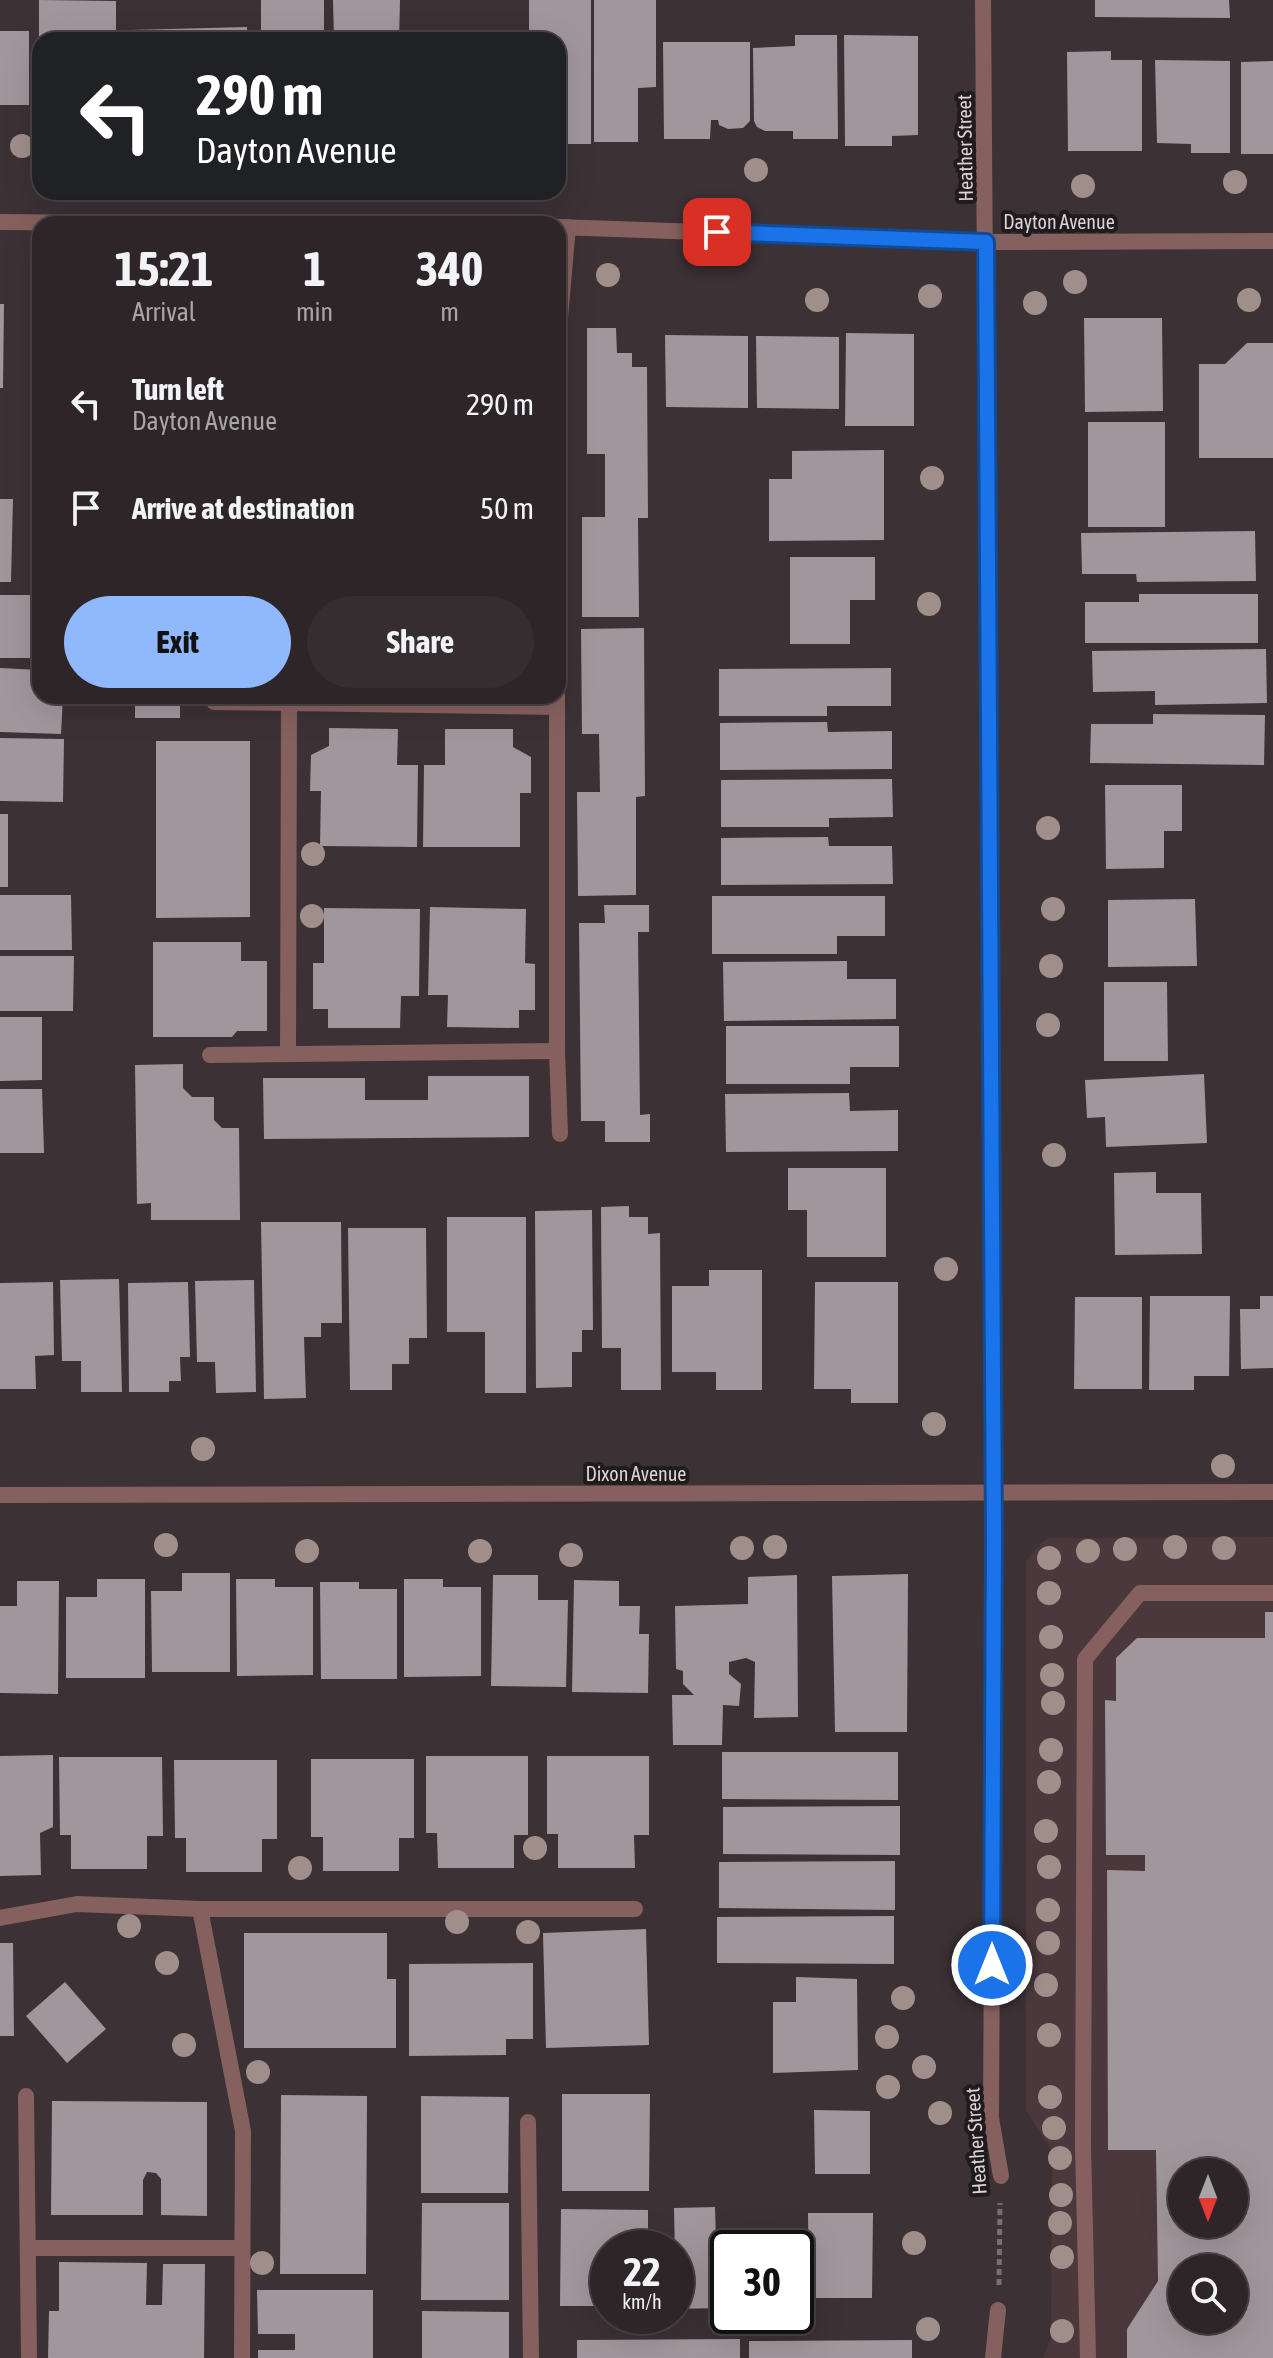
<!DOCTYPE html>
<html lang="en">
<head>
<meta charset="utf-8">
<style>
  body { margin:0; font-family:"Asap Condensed",sans-serif; background:#352d2f; color:#f1f3f6; height:100vh; display:flex; flex-direction:column; font-size:30px; white-space:nowrap }
  * { box-sizing:border-box; margin:0 }
  p { font-size:26px; color:#a7a5a7 }
  .icon { flex:none; width:44px; height:44px; fill:none; stroke:currentColor; stroke-width:2; stroke-linecap:round; stroke-linejoin:round }
  .map { position:relative; flex:1; overflow:hidden }
  .side { position:absolute; left:32px; top:216px; width:534px; height:488px; display:flex; flex-direction:column; background:#2d2527; border-radius:24px; box-shadow:0 8px 32px #0002,0 0 0 2px #484244 }
  .side>* { flex:none }
  .top-card { position:absolute; left:32px; top:32px; width:534px; height:168px; border-radius:24px; box-shadow:0 8px 32px #0002,0 0 0 2px #484244; background:#202124; color:#fff; overflow:hidden }
  .needle { width:52px; rotate:180deg }
  .tools { position:absolute; left:1168px; top:2158px; display:grid; gap:16px }
  .tools a { display:grid; place-items:center; width:80px; height:80px; border-radius:50%; background:#2d2527; box-shadow:0 8px 32px #0002,0 0 0 2px #484244; font-size:40px }
  .speed { position:absolute; left:590px; top:2230px; display:flex; gap:16px; font-size:40px; font-weight:700; text-align:center }
  .speed>* { display:grid; place-content:center; width:104px; height:104px; border-radius:50%; background:#2d2527; box-shadow:0 8px 32px #0002,0 0 0 2px #484244; line-height:1 }
  .speed small { font-size:20px; font-weight:400 }
  .speed .limit { border:4px solid #111; border-radius:12px; background:#fff; color:#111 }
  .pin { position:absolute; display:grid; place-items:center; width:68px; height:68px; color:#fff; margin:-34px; border-radius:16px; box-shadow:0 4px 12px #0006 }
  .me { position:absolute; width:88px; margin:-44px; rotate:0deg; stroke-linejoin:round; filter:drop-shadow(0 0 6px #0008) }
  .turn { display:flex; align-items:center; gap:28px; height:168px; padding:0 32px; font-size:36px }
  .turn .icon { width:104px; height:104px; stroke-width:2.5 }
  .turn b { display:block; font-size:56px; line-height:68px }
  .eta { display:flex; justify-content:space-evenly; align-items:center; height:136px; text-align:center }
  .eta b { font-size:48px; font-weight:700; line-height:56px }
  .action { display:flex; gap:16px; margin-top:auto; padding:16px 32px }
  .action a { flex:1; height:92px; border-radius:48px; background:#8fb8fd; color:#111; font-size:32px; font-weight:700; line-height:92px; text-align:center }
  .action a+a { background:#352d2f; color:#f1f3f6 }
  ul { padding:0; list-style:none }
  li { display:flex; align-items:center; gap:24px; height:104px; padding:0 32px }
  li div { flex:1 }
  li b { display:block; font-size:30px }
  li em { font-style:normal }
  .map>svg:first-child { display:block }
</style>
</head>
<body>
<div class="map">
<svg width="1273" height="2358" viewBox="0 0 1273 2358">
  <rect width="100%" height="100%" fill="#3c3134"/>
  <path fill="#4a383d" fill-rule="evenodd" d="M1273,1537V2358H1043L1051,2338L1052,2152L1026,2110V1562L1035,1549L1048,1538ZM1182,2172H1234V2224H1182ZM1182,2268H1234V2320H1182Z"/>
  <g fill="#a2969d" fill-rule="evenodd">
    <polygon points="39,0 116,1 116,40 39,40"/>
    <rect x="261" y="0" width="63" height="40"/>
    <polygon points="333,0 400,0 399,40 334,40"/>
    <polygon points="529,0 591,0 591,144 558,144 558,40 529,40"/>
    <polygon points="594,0 656,0 656,87 638,88 638,142 594,142"/>
    <polygon points="1095,0 1229,0 1230,18 1095,17"/>
    <polygon points="247,27 247,40 130,40 130,30"/>
    <rect x="0" y="31" width="29" height="74"/>
    <polygon points="795,35 837,35 838,139 793,139 793,131 765,131 757,127 754,121 753,48 795,46"/>
    <polygon points="844,35 918,36 918,135 892,136 892,146 845,146"/>
    <polygon points="663,42 750,42 750,121 743,128 728,129 719,125 718,120 711,120 710,139 664,139"/>
    <polygon points="1111,51 1111,60 1142,60 1142,151 1068,151 1067,52"/>
    <polygon points="1155,60 1230,61 1230,153 1191,153 1191,144 1157,143"/>
    <polygon points="1273,61 1273,154 1241,154 1241,62"/>
    <polygon points="0,304 4,304 3,388 0,388"/>
    <polygon points="1084,318 1162,318 1163,411 1085,412"/>
    <polygon points="587,328 616,328 617,353 632,353 632,367 647,367 648,518 638,518 639,617 582,617 582,517 605,517 605,454 587,454"/>
    <polygon points="846,333 914,334 914,426 845,426"/>
    <polygon points="665,335 748,336 748,408 666,407"/>
    <polygon points="756,336 839,337 839,409 757,408"/>
    <polygon points="1247,343 1273,343 1273,458 1199,458 1199,364 1225,364"/>
    <rect x="1088" y="422" width="77" height="105"/>
    <polygon points="884,450 884,540 769,541 769,479 792,479 792,451"/>
    <polygon points="0,499 13,499 11,582 0,582"/>
    <polygon points="1255,531 1256,581 1137,582 1136,574 1082,574 1081,533"/>
    <polygon points="790,557 875,557 875,600 850,600 850,644 790,644"/>
    <polygon points="1139,594 1258,594 1258,643 1085,643 1085,602 1139,602"/>
    <rect x="0" y="595" width="40" height="63"/>
    <polygon points="644,628 645,796 636,797 636,895 578,896 577,792 600,792 599,734 582,734 581,629"/>
    <polygon points="1266,649 1267,703 1155,705 1155,691 1093,692 1092,651"/>
    <polygon points="0,668 40,670 40,696 63,696 61,734 0,732"/>
    <polygon points="891,668 891,706 827,706 827,716 719,716 719,669"/>
    <rect x="135" y="696" width="45" height="22"/>
    <polygon points="1153,714 1265,715 1264,765 1090,763 1091,724 1153,724"/>
    <polygon points="827,722 828,732 892,731 892,769 720,770 720,723"/>
    <polygon points="329,728 398,729 397,765 418,765 417,847 320,846 321,791 310,791 311,755 329,746"/>
    <polygon points="445,729 513,729 513,747 531,757 531,793 520,793 520,847 423,847 424,765 445,765"/>
    <polygon points="0,738 64,739 63,802 0,801"/>
    <polygon points="156,741 250,741 250,917 156,918"/>
    <polygon points="892,779 893,817 829,818 829,827 721,827 721,780"/>
    <polygon points="1105,785 1182,785 1182,831 1164,831 1164,868 1106,869"/>
    <rect x="0" y="814" width="8" height="73"/>
    <polygon points="828,837 829,846 892,846 893,884 721,885 721,838"/>
    <polygon points="0,895 71,895 72,950 0,950"/>
    <polygon points="712,896 885,896 885,936 837,936 837,954 712,954"/>
    <polygon points="1195,899 1197,966 1108,967 1108,900"/>
    <polygon points="604,905 649,905 649,932 638,932 640,1115 650,1114 650,1142 605,1142 605,1121 581,1121 579,923 605,923"/>
    <polygon points="430,907 526,909 525,963 535,964 535,1010 519,1010 519,1028 447,1027 448,995 428,995"/>
    <polygon points="324,908 420,909 419,996 401,996 400,1028 328,1028 328,1009 313,1009 313,963 324,963"/>
    <polygon points="153,942 241,942 241,961 267,961 267,1031 237,1031 232,1037 153,1037"/>
    <polygon points="0,956 74,956 73,1011 0,1011"/>
    <polygon points="847,961 847,979 896,979 896,1019 724,1021 723,962"/>
    <polygon points="1104,982 1167,982 1168,1061 1104,1061"/>
    <polygon points="0,1017 42,1017 42,1080 0,1081"/>
    <polygon points="726,1026 899,1026 899,1067 850,1067 850,1084 726,1084"/>
    <polygon points="183,1064 183,1088 192,1097 214,1097 214,1120 222,1128 239,1128 240,1220 151,1220 151,1203 137,1204 135,1065"/>
    <polygon points="1204,1074 1207,1143 1106,1147 1105,1117 1087,1118 1085,1080"/>
    <polygon points="428,1076 529,1076 529,1137 264,1139 263,1078 365,1078 365,1100 428,1100"/>
    <polygon points="0,1089 42,1089 44,1153 0,1153"/>
    <polygon points="849,1093 850,1111 898,1110 898,1151 726,1152 725,1094"/>
    <polygon points="788,1168 886,1168 886,1257 807,1257 807,1210 788,1210"/>
    <polygon points="1156,1172 1156,1193 1201,1193 1202,1254 1115,1255 1114,1173"/>
    <polygon points="629,1206 629,1217 648,1217 648,1234 660,1233 661,1390 621,1390 621,1348 602,1348 601,1207"/>
    <polygon points="592,1210 593,1330 582,1330 582,1352 572,1352 572,1387 536,1388 535,1211"/>
    <polygon points="447,1217 526,1217 526,1393 485,1393 485,1332 447,1332"/>
    <polygon points="261,1222 341,1222 342,1323 321,1323 321,1337 304,1337 306,1398 264,1399"/>
    <polygon points="348,1228 426,1228 427,1338 409,1338 409,1364 392,1364 392,1390 350,1390"/>
    <polygon points="709,1270 762,1270 762,1390 716,1390 716,1372 672,1372 672,1286 709,1286"/>
    <polygon points="119,1279 122,1392 81,1392 81,1361 62,1361 60,1280"/>
    <polygon points="254,1280 256,1392 216,1393 215,1362 197,1362 195,1281"/>
    <polygon points="53,1282 54,1355 35,1356 36,1389 0,1389 0,1283"/>
    <polygon points="188,1282 190,1357 180,1357 181,1381 169,1381 169,1392 129,1392 128,1283"/>
    <polygon points="815,1282 898,1282 898,1403 851,1403 851,1389 814,1389"/>
    <polygon points="1150,1296 1230,1296 1229,1376 1194,1376 1194,1390 1149,1390"/>
    <polygon points="1260,1296 1273,1296 1273,1368 1241,1369 1240,1309 1260,1309"/>
    <polygon points="1075,1297 1142,1297 1142,1389 1074,1389"/>
    <polygon points="182,1573 230,1573 230,1672 152,1672 151,1591 182,1591"/>
    <polygon points="908,1574 907,1732 835,1732 832,1576"/>
    <polygon points="493,1575 538,1575 538,1600 568,1600 566,1687 491,1686"/>
    <polygon points="797,1575 798,1717 754,1718 755,1662 746,1658 729,1662 729,1674 741,1684 739,1706 723,1705 722,1745 673,1745 672,1695 694,1695 683,1684 683,1671 676,1669 675,1606 748,1604 748,1577"/>
    <polygon points="97,1579 145,1579 145,1678 66,1678 66,1597 97,1597"/>
    <polygon points="236,1579 275,1579 275,1587 313,1587 313,1675 237,1676"/>
    <polygon points="404,1579 443,1579 443,1587 481,1587 481,1676 404,1677"/>
    <polygon points="574,1580 619,1581 619,1606 640,1606 639,1634 649,1634 648,1693 572,1692"/>
    <polygon points="17,1581 59,1581 58,1694 0,1693 0,1606 17,1606"/>
    <polygon points="320,1582 359,1582 359,1589 397,1589 397,1679 321,1679"/>
    <path d="M1265,1612H1273V2358H1127V2329L1158,2281L1156,2150H1108L1107,1870L1145,1871V1855H1106L1105,1700L1116,1701V1658L1137,1638H1265ZM1182,2172H1234V2224H1182ZM1182,2268H1234V2320H1182Z"/>
    <polygon points="722,1752 898,1752 898,1800 722,1799"/>
    <polygon points="53,1755 53,1827 40,1833 41,1875 0,1876 0,1756"/>
    <polygon points="426,1756 528,1756 528,1835 514,1835 514,1868 438,1868 437,1833 426,1833"/>
    <polygon points="547,1756 649,1756 649,1835 634,1835 635,1868 558,1868 558,1834 547,1834"/>
    <polygon points="59,1757 162,1757 163,1836 147,1836 147,1869 71,1869 71,1835 60,1835"/>
    <polygon points="311,1759 414,1759 414,1838 399,1838 399,1871 323,1871 323,1837 311,1837"/>
    <polygon points="174,1760 277,1760 277,1839 262,1839 262,1872 186,1872 186,1838 175,1838"/>
    <polygon points="900,1806 900,1855 723,1854 723,1807"/>
    <polygon points="895,1861 895,1910 719,1908 719,1862"/>
    <polygon points="894,1916 894,1964 717,1963 717,1917"/>
    <polygon points="646,1929 649,2045 546,2048 543,1933"/>
    <polygon points="244,1933 387,1933 387,1979 396,1979 396,2048 244,2048"/>
    <polygon points="0,1943 13,1943 14,2036 0,2036"/>
    <polygon points="533,1963 533,2039 506,2039 506,2055 409,2056 409,1964"/>
    <polygon points="796,1977 857,1979 858,2070 773,2073 773,2002 796,2002"/>
    <polygon points="65,1982 106,2029 67,2063 26,2016"/>
    <polygon points="562,2094 650,2094 649,2191 562,2191"/>
    <polygon points="281,2095 367,2096 366,2274 280,2274"/>
    <polygon points="421,2096 509,2097 508,2193 421,2193"/>
    <polygon points="52,2101 207,2102 207,2216 161,2215 161,2179 156,2173 147,2172 143,2180 143,2215 51,2215"/>
    <polygon points="814,2110 870,2111 870,2174 815,2174"/>
    <polygon points="422,2203 509,2203 509,2300 421,2300"/>
    <polygon points="715,2207 718,2308 676,2309 674,2208"/>
    <polygon points="561,2209 648,2210 648,2248 608,2248 608,2306 560,2306"/>
    <polygon points="808,2213 873,2213 872,2298 809,2298"/>
    <polygon points="59,2262 147,2263 146,2305 162,2305 163,2264 205,2264 204,2358 48,2358 49,2311 59,2311"/>
    <polygon points="257,2290 373,2290 373,2358 258,2358 258,2350 295,2350 295,2334 258,2334"/>
    <polygon points="422,2311 509,2312 509,2358 422,2358"/>
    <polygon points="740,2339 740,2358 577,2358 577,2340"/>
    <polygon points="912,2340 912,2358 749,2358 749,2341"/>
  </g>
  <g fill="none" stroke-linecap="round" stroke-linejoin="round">
    <polyline stroke="#796f72" stroke-width="5" stroke-dasharray="6 4" stroke-linecap="butt" points="999,2285 1000,2203"/>
    <g stroke="#86605f" stroke-width="16">
      <polyline points="558,340 568,227"/>
      <polyline points="557,696 557,1051 560,1134"/>
      <polyline points="214,702 557,707"/>
      <polyline points="288,1053 289,705"/>
      <polyline points="210,1055 557,1051"/>
      <polyline points="200,1909 243,2131 242,2358"/>
      <polyline points="0,1918 77,1904 200,1909 635,1909"/>
      <polyline points="26,2096 29,2358"/>
      <polyline points="528,2122 531,2358"/>
      <polyline points="28,2248 242,2248"/>
      <polyline points="1088,2358 1083,2146 1085,1659 1140,1593 1273,1593"/>
    </g>
    <g stroke="#86605f" stroke-width="16">
      <polyline points="983,0 994,1537 991,2118 1001,2176"/>
      <polyline points="0,222 207,224"/>
      <polyline points="558,227 986,242 1273,241"/>
      <polyline points="0,1495 1273,1492"/>
      <polyline points="993,2358 998,2310"/>
    </g>
  </g>
  <g fill="#a08e8b">
    <circle cx="22" cy="146" r="12"/>
    <circle cx="756" cy="170" r="12"/>
    <circle cx="1235" cy="182" r="12"/>
    <circle cx="1083" cy="186" r="12"/>
    <circle cx="608" cy="275" r="12"/>
    <circle cx="1075" cy="282" r="12"/>
    <circle cx="930" cy="296" r="12"/>
    <circle cx="817" cy="300" r="12"/>
    <circle cx="1249" cy="300" r="12"/>
    <circle cx="1035" cy="303" r="12"/>
    <circle cx="932" cy="478" r="12"/>
    <circle cx="929" cy="604" r="12"/>
    <circle cx="1048" cy="828" r="12"/>
    <circle cx="313" cy="854" r="12"/>
    <circle cx="1053" cy="909" r="12"/>
    <circle cx="312" cy="916" r="12"/>
    <circle cx="1051" cy="966" r="12"/>
    <circle cx="1048" cy="1025" r="12"/>
    <circle cx="1054" cy="1155" r="12"/>
    <circle cx="946" cy="1269" r="12"/>
    <circle cx="934" cy="1424" r="12"/>
    <circle cx="203" cy="1449" r="12"/>
    <circle cx="1223" cy="1466" r="12"/>
    <circle cx="166" cy="1545" r="12"/>
    <circle cx="775" cy="1547" r="12"/>
    <circle cx="1175" cy="1547" r="12"/>
    <circle cx="742" cy="1548" r="12"/>
    <circle cx="1224" cy="1548" r="12"/>
    <circle cx="1125" cy="1549" r="12"/>
    <circle cx="307" cy="1551" r="12"/>
    <circle cx="480" cy="1551" r="12"/>
    <circle cx="1088" cy="1551" r="12"/>
    <circle cx="571" cy="1555" r="12"/>
    <circle cx="1049" cy="1558" r="12"/>
    <circle cx="1049" cy="1593" r="12"/>
    <circle cx="1051" cy="1637" r="12"/>
    <circle cx="1052" cy="1675" r="12"/>
    <circle cx="1053" cy="1703" r="12"/>
    <circle cx="1051" cy="1750" r="12"/>
    <circle cx="1049" cy="1782" r="12"/>
    <circle cx="1046" cy="1831" r="12"/>
    <circle cx="535" cy="1848" r="12"/>
    <circle cx="1049" cy="1867" r="12"/>
    <circle cx="300" cy="1868" r="12"/>
    <circle cx="1048" cy="1910" r="12"/>
    <circle cx="457" cy="1922" r="12"/>
    <circle cx="129" cy="1926" r="12"/>
    <circle cx="528" cy="1932" r="12"/>
    <circle cx="1048" cy="1943" r="12"/>
    <circle cx="167" cy="1963" r="12"/>
    <circle cx="1046" cy="1985" r="12"/>
    <circle cx="903" cy="1998" r="12"/>
    <circle cx="1049" cy="2035" r="12"/>
    <circle cx="887" cy="2037" r="12"/>
    <circle cx="184" cy="2045" r="12"/>
    <circle cx="924" cy="2067" r="12"/>
    <circle cx="258" cy="2072" r="12"/>
    <circle cx="888" cy="2087" r="12"/>
    <circle cx="1050" cy="2097" r="12"/>
    <circle cx="940" cy="2113" r="12"/>
    <circle cx="1054" cy="2128" r="12"/>
    <circle cx="1060" cy="2158" r="12"/>
    <circle cx="1061" cy="2195" r="12"/>
    <circle cx="1060" cy="2223" r="12"/>
    <circle cx="914" cy="2243" r="12"/>
    <circle cx="1062" cy="2257" r="12"/>
    <circle cx="262" cy="2263" r="12"/>
    <circle cx="928" cy="2329" r="12"/>
    <circle cx="1062" cy="2331" r="12"/>
  </g>
  <g fill="none" stroke-linecap="round" stroke-linejoin="round">
    <g stroke="#114b97" stroke-width="20">
      <polyline id="route" points="717,232 986,242 994,1537 992,1965"/>
    </g>
    <use href="#route" stroke="#1a73e8" stroke-width="14"/>
  </g>
  <g text-anchor="middle" stroke-width="8" stroke-linejoin="round" paint-order="stroke">
    <g font-size="20" fill="#dbd3d5" stroke="#201b1c">
      <text transform="translate(965 148) rotate(-91)" y="7">Heather Street</text>
      <text x="1059" y="229">Dayton Avenue</text>
      <text x="636" y="1481">Dixon Avenue</text>
      <text transform="translate(976 2141) rotate(-94)" y="7">Heather Street</text>
    </g>
  </g>
</svg>
<div class="tools">
<a><svg class="needle" viewBox="-14 -14 28 28"><path d="M0-13l5 13h-10z" fill="#e53935"/><path d="M0 13l5-13h-10z" fill="#a7a5a7"/></svg></a>
<a><svg class="icon" aria-label="search" viewBox="0 0 24 24"><circle cx="10" cy="10" r="6"/><path d="M15 15l6 6"/></svg></a>
</div>
<div class="speed"><div>22<small>km/h</small></div><div class="limit">30</div></div>
<div class="pin" style="left:717px;top:232px;background:#d93025"><svg class="icon" aria-label="arrive" viewBox="0 0 24 24"><path d="M6 21V4h12l-3 4 3 4H6"/></svg></div>
<svg class="me" style="left:992px;top:1965px" viewBox="-20 -20 40 40"><circle r="17" fill="#1a73e8" stroke="#fff" stroke-width="3"/><path d="M0-11L8 9 0 5-8 9z" fill="#fff"/></svg>
<div class="top-card">
<div class="turn"><svg class="icon" aria-label="left" viewBox="0 0 24 24"><path d="M17 20v-9H6M10 6l-5 5 5 5"/></svg><div><b>290 m</b>Dayton Avenue</div></div>
</div>
<section class="side">
<div class="eta">
<div><b>15:21</b><p>Arrival</p></div>
<div><b>1</b><p>min</p></div>
<div><b>340</b><p>m</p></div>
</div>
<ul>
<li><svg class="icon" aria-label="left" viewBox="0 0 24 24"><path d="M17 20v-9H6M10 6l-5 5 5 5"/></svg><div><b>Turn left</b><p>Dayton Avenue</p></div><em>290 m</em></li>
<li><svg class="icon" aria-label="arrive" viewBox="0 0 24 24"><path d="M6 21V4h12l-3 4 3 4H6"/></svg><div><b>Arrive at destination</b></div><em>50 m</em></li>
</ul>
<div class="action"><a>Exit</a><a>Share</a></div>
</section>
</div>
</body>
</html>
